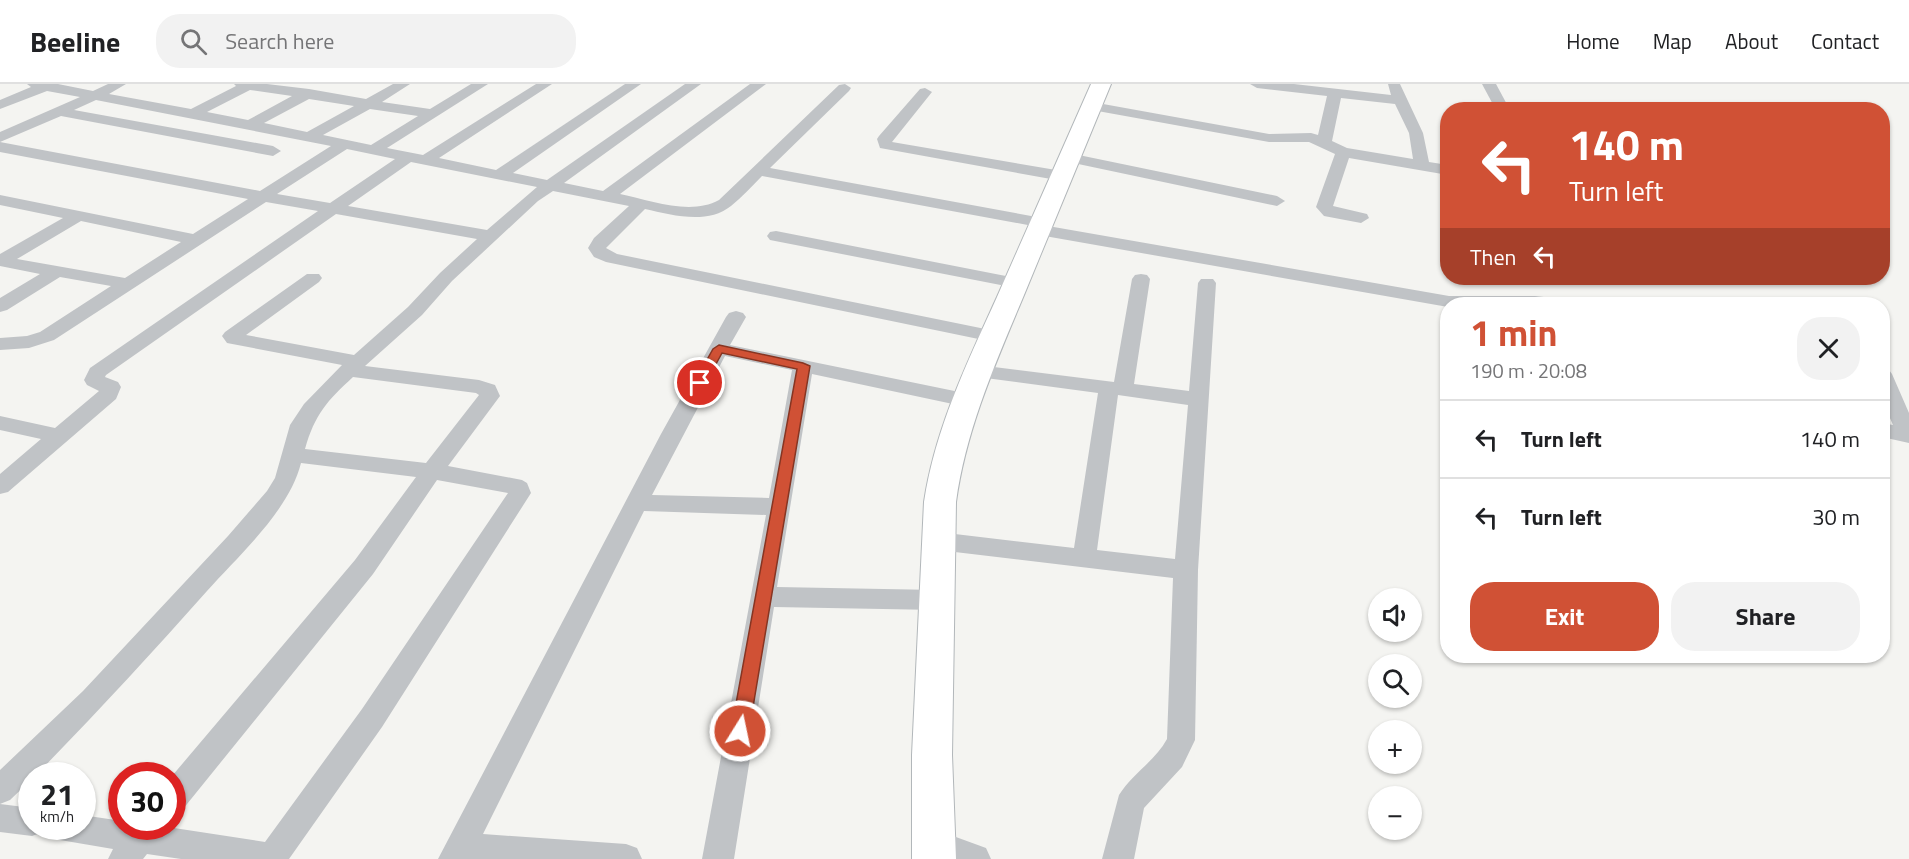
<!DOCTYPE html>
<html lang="en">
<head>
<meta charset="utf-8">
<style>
  body { margin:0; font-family:"Titillium Web",sans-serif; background:#f2f2f2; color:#202124; height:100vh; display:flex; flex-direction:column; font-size:22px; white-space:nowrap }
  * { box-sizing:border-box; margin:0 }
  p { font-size:20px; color:#757577 }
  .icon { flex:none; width:33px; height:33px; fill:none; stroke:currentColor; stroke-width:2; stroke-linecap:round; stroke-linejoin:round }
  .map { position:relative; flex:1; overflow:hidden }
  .side { position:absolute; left:1440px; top:213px; width:450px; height:366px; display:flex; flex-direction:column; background:#fff; border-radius:24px; box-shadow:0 2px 4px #0004 }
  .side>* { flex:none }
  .top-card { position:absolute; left:1440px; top:18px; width:450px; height:183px; border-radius:24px; box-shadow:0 2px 4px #0004; background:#d05135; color:#fff; overflow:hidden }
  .tools { position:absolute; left:1368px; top:504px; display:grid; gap:12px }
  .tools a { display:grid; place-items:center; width:54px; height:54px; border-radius:50%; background:#fff; box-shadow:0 2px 4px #0004; font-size:30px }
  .speed { position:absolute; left:18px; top:678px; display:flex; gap:12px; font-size:30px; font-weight:700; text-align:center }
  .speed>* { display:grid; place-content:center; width:78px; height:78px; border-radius:50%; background:#fff; box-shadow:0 2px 4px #0004; line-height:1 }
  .speed small { font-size:15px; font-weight:400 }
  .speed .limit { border:9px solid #d22; background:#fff; color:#111 }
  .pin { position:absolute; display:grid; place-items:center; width:51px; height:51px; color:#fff; margin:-26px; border:3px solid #fff; border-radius:50%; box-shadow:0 2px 6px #0007 }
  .me { position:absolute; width:66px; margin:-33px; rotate:10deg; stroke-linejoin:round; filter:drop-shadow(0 0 4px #0008) }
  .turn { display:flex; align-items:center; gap:21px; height:126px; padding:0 30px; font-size:27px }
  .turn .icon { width:78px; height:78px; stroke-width:2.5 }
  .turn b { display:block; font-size:42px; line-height:51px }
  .then { display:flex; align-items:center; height:57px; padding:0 30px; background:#0003; gap:12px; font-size:22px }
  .round { display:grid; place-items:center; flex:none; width:63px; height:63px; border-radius:24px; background:#f2f2f2 }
  .summary { display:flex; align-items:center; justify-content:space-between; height:102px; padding:0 30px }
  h1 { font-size:36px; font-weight:700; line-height:45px; color:#d05135 }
  .action { display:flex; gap:12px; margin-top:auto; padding:12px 30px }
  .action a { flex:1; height:69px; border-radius:24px; background:#d05135; color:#fff; font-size:24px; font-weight:700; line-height:69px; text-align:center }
  .action a+a { background:#f2f2f2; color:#202124 }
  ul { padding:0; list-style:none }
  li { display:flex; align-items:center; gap:18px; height:78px; padding:0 30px; border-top:2px solid #e0e0e0 }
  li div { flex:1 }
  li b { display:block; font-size:22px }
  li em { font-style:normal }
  header { display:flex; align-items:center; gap:36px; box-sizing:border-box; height:84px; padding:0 30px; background:#fff; border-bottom:2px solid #e0e0e0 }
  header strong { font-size:28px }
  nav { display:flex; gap:33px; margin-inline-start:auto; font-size:21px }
  .search { width:420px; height:54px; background:#f2f2f2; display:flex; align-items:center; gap:15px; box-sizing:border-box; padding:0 21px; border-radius:24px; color:#757577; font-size:22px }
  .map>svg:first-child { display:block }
</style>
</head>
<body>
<header>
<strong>Beeline</strong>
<div class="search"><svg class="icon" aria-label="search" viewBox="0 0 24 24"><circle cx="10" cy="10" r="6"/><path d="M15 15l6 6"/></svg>Search here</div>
<nav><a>Home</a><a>Map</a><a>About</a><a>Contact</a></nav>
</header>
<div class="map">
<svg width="1909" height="775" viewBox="0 0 1909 775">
  <rect width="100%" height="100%" fill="#f4f4f1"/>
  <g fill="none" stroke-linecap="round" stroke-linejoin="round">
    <g stroke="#b2b7ba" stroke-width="2">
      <path id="secondary" d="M1091,0H1111C1082,70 1053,141 1024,211C996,278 966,345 956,418L952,671L956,775H912V671L924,418C935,345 967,279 997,213C1028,142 1060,71 1091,0Z"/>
    </g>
    <g fill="#c0c3c6" fill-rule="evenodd">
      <path d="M27,0H58L93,7L108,0H126L109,10L191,25L236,2L234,0H267L309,5L366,15L393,0H410L382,18L430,25L471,0H488L387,64L423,71L536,0H552L439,74L496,86L625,0H641L513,89L547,96L685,0H701L564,99L603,107L750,0H766L620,110C650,116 690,132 719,116L839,1L845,0L851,4L849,7L770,84L1042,134L1048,135L1050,139L1048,142L1449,212H1535L1570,216L1572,220H1448V223L1039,151L1033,150L1030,146L1033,142L762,92C752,102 742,113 731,122C707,141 672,131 645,125L606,164L617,170L1000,248L1003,252L1000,256L993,258L606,178L594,173L588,164L594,154L629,122L553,107L538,117L452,197L422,231L365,282L479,296L495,301L500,312L448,382L522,396L527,399L531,409L382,643L289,775H181L147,770L143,775H108L113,765L60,756L49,752L45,743L43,748L32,752L0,748V720L32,724V742H82V731L122,737V742H161L265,758L362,625L508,409L437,396L373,490L183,725L172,729V692L355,476L416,393L301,379C289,427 239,471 207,507C151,570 94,632 35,692H32V695L10,716L0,720V686L83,607L228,452L267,407L275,394L290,341L304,320L342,281L227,259L222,252L225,248L307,190H319L322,194L319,198L246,251L354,271L408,223L440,189L477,155L336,130L106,291L105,293L118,298L121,303L116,315L8,408L0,410V390L41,355L0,346V332L55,344L99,307L87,301L84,296L90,284L318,127L266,118L54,256L29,264L0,266V254L27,252L40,248L111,202L60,193L7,226L0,228V214L40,190L0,182V170L63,134L0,121V111L193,150L248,115L0,68V48L80,13L47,7L0,25V16L31,3ZM250,6L292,12L248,36L207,28ZM309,15L354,22L307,48L264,39ZM96,16L331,62L260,107L0,58L61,32L273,72L281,67L273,62L74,26ZM370,25L418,32L371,61L323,51ZM347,65L395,75L330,119L277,110ZM411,78L537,103L487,146L348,122ZM81,137L181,158L125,194L17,175ZM353,293L476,309L479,311L426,379L305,365C315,330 327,317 353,293Z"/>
      <path d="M1250,0H1294L1391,11L1388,0H1400L1423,49L1429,78L1448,81V91L1349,74L1333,122L1367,130L1369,134L1361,139L1324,132L1316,123L1335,70L1309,58H1269L1092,26L1085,22L1092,18L1269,50L1311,49L1318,51L1327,12L1257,4ZM1341,14L1395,20L1409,49L1413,75L1347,64L1332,57Z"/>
      <polygon points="1482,0 1496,0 1510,26 1496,26"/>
      <polygon points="925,4 932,8 892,58 1062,87 1070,92 1062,97 880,64 877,55 879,52 920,5"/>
      <polygon points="1069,69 1277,112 1285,117 1277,122 1064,77 1061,74"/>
      <polygon points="776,147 1016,194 1022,195 1025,199 1022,203 1016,204 770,156 767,152 770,148"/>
      <path d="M1141,190L1147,191L1150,195L1134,300L1189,307L1198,199L1201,195H1213L1216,199L1198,486L1195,656L1182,683L1144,724L1134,775H1102L1119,711C1132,690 1155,677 1167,655L1173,494L938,466L929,463L926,457L929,451L938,448L1074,464L1098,309L978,293L971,291L968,287L971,283L978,281L1114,298L1132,195L1135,191ZM1118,311L1188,321L1175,475L1097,466Z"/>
      <path d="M736,227L743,229L746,233L730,261L974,311L977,316L974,321L967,323L812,290L777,503L937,506L946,509L950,516L946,523L937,526L774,523L734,775H702L766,431L644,427L483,750L626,760L637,764L642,775H438L661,350L726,233L729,229ZM725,272L792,286L769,414L652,411Z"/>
      <polygon points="1882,284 1889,286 1892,290 1909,329 1909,359 1882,353 1882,339 1893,341 1882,316"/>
      <polygon points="934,745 986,764 991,775 935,775 923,770 919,760 923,750"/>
    </g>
    <use href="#secondary" fill="#fff" fill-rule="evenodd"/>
  </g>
  <polygon fill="#d05135" stroke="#873522" stroke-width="1.5" points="719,261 803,279 810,282 749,647 746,652 740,654 734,652 731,647 797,285 722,269 704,302 696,302 694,299 713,265"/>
</svg>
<div class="tools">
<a><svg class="icon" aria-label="sound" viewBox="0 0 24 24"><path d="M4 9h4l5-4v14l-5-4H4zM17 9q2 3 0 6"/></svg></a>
<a><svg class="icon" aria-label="search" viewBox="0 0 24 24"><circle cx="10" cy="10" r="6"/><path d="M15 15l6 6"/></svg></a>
<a>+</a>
<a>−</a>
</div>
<div class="speed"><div>21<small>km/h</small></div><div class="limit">30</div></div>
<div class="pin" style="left:700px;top:299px;background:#d93025"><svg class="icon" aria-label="arrive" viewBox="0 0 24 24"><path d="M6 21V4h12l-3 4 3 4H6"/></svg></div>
<svg class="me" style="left:740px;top:647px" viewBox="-20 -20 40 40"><circle r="17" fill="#d05135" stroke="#fff" stroke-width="3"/><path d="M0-11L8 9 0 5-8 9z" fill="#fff"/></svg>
<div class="top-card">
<div class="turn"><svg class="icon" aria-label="left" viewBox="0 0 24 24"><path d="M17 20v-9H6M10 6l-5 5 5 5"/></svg><div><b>140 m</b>Turn left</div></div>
<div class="then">Then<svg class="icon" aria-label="left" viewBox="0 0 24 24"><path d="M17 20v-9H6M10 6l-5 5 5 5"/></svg></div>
</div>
<section class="side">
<div class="summary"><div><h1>1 min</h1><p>190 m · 20:08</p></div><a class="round"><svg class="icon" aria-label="close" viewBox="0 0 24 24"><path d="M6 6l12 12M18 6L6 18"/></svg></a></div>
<ul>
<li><svg class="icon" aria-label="left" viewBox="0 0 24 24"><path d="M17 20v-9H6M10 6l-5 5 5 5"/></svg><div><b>Turn left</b></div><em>140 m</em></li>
<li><svg class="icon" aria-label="left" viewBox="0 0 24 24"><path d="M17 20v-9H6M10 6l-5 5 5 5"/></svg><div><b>Turn left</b></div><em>30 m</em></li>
</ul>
<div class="action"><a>Exit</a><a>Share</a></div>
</section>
</div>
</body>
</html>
